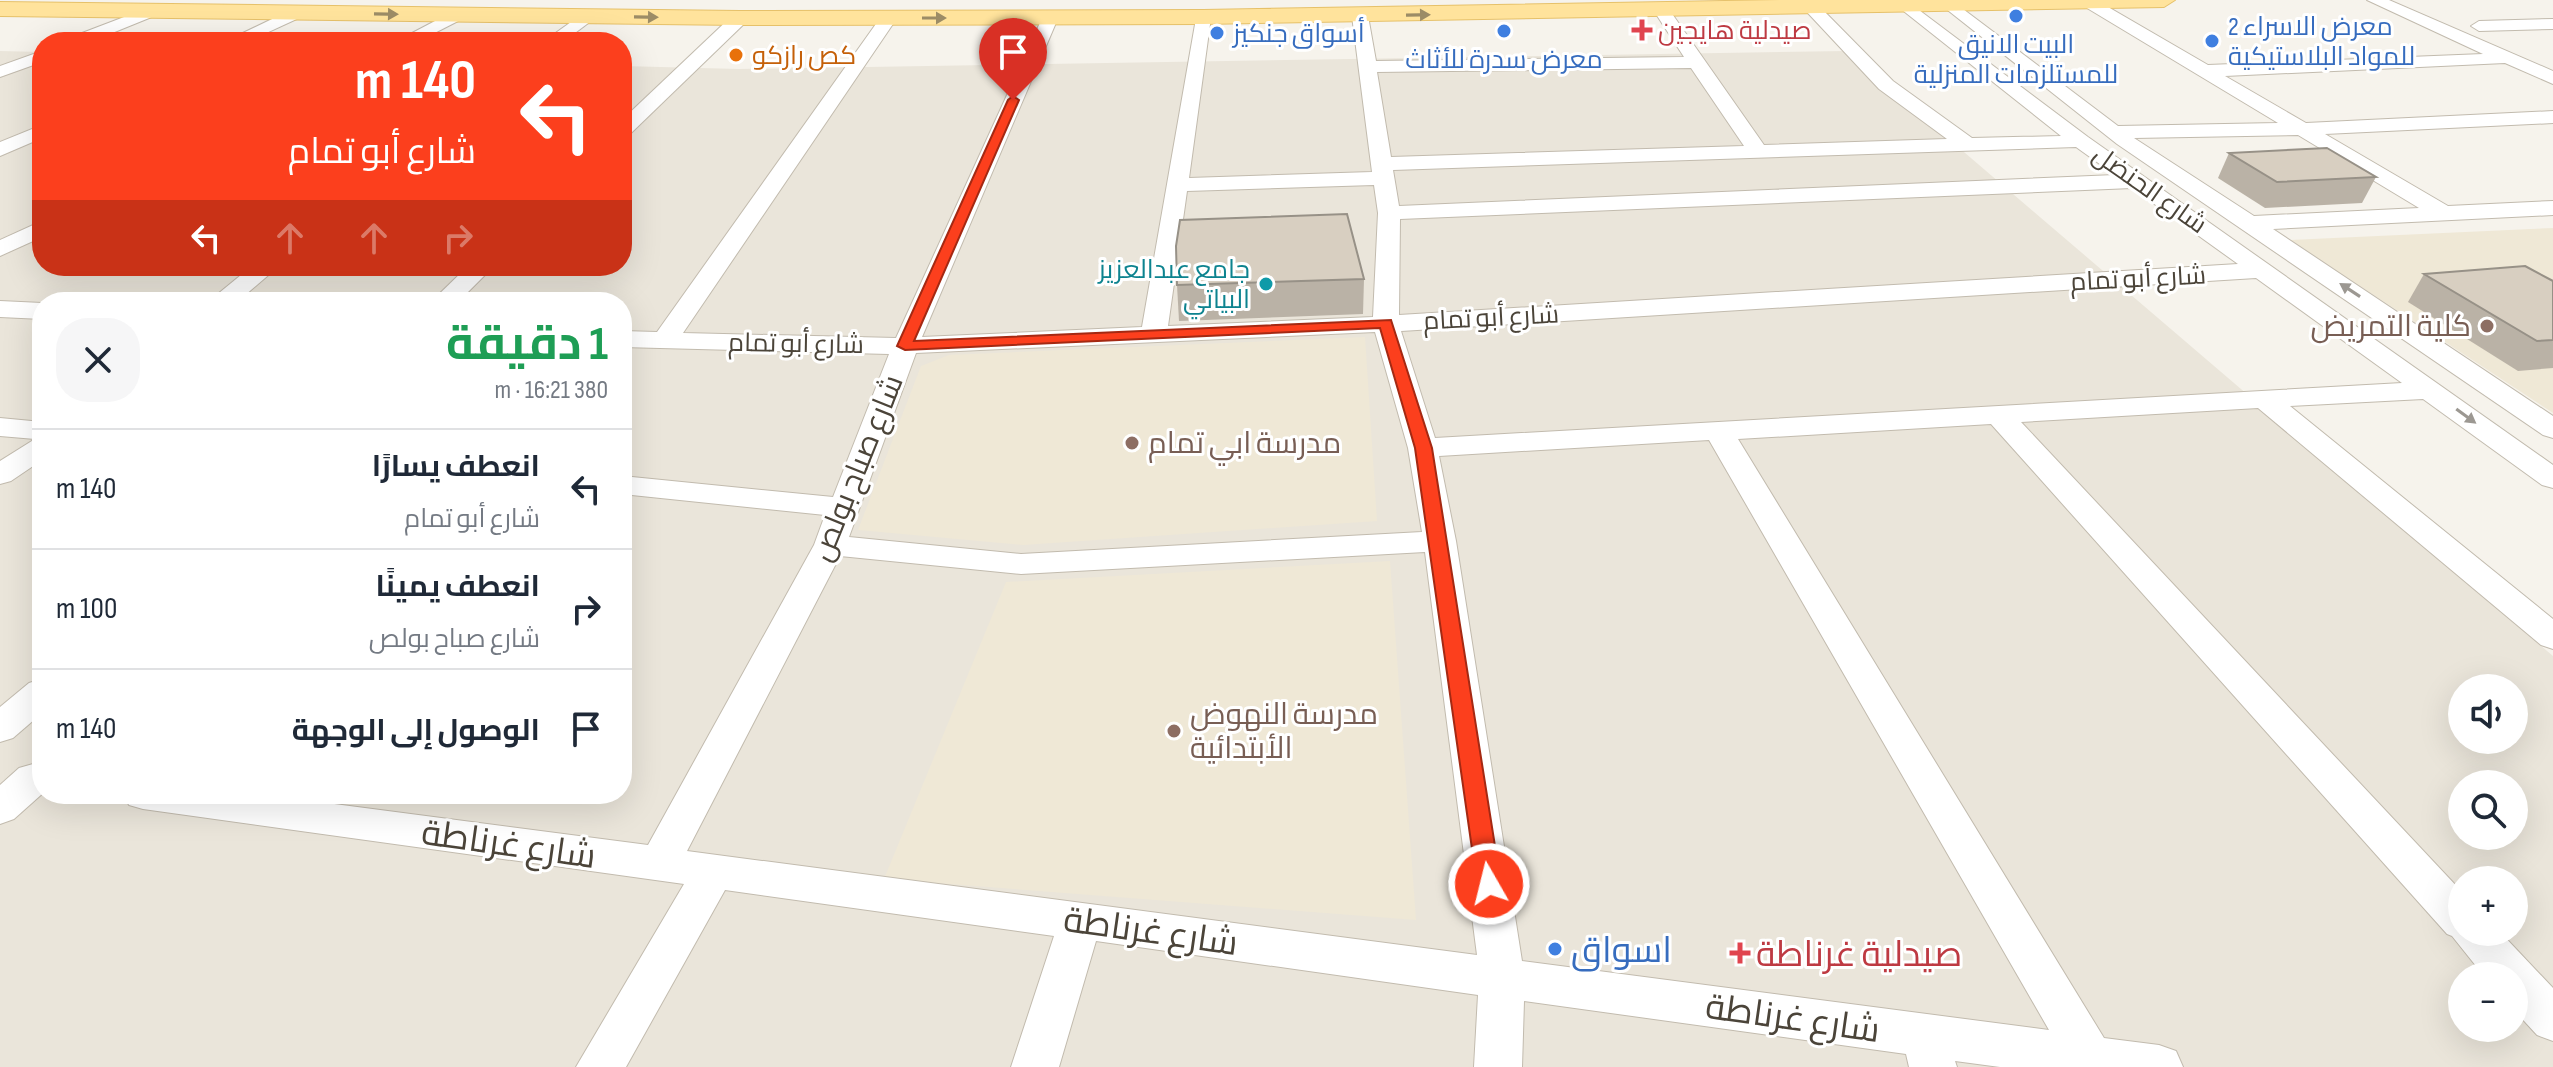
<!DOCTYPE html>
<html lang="ar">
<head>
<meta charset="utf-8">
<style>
  body { margin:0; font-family:"Sofia Sans Condensed",Cairo,sans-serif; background:#f6f6f7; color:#1f2937; direction:rtl; height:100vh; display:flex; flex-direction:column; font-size:30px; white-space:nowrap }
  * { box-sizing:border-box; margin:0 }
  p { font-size:26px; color:#747a83 }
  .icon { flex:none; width:44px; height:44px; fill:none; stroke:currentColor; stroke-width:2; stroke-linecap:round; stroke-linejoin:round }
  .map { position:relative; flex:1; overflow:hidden; direction:ltr }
  .details { position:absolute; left:32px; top:292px; width:600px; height:512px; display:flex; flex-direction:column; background:#fff; border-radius:32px; box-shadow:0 8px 32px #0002; direction:rtl }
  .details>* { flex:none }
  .guide { position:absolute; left:32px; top:32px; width:600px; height:244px; border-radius:32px; box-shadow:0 8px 32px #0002; direction:rtl; background:#fc3f1d; color:#fff; overflow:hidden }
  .controls { position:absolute; left:2448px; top:674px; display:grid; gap:16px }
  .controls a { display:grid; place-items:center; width:80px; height:80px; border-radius:50%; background:#fff; box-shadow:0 8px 32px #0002; font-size:40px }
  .pin { position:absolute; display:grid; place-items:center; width:68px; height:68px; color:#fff; margin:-82px -34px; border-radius:50% 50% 50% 0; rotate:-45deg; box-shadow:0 0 8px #0007 }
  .pin .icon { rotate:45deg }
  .me { position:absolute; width:88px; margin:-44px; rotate:352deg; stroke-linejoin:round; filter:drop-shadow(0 0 6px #0008) }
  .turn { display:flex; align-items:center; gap:28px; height:168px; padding:0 24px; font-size:36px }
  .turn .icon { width:104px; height:104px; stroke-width:2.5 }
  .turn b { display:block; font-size:56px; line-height:68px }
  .lanes { display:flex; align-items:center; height:76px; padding:0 24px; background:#0003; justify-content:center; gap:40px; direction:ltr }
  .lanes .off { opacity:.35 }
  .round { display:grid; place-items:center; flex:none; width:84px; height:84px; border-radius:32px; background:#f6f6f7 }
  .overview { display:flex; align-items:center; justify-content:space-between; height:136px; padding:0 24px }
  h1 { font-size:48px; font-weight:700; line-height:60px; color:#1e9e55 }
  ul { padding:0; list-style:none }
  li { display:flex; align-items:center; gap:24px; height:120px; padding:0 24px; border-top:2px solid #e0e1e3 }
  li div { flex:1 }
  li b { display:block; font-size:30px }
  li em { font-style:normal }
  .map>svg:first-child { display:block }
</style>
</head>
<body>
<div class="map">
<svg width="2553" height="1067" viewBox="0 0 2553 1067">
  <rect width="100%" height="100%" fill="#f6f3ec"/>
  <path fill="#eae5da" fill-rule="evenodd" d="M0,51L42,52V266H622V66L739,69L1846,51L2553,656V1067H0ZM42,302H622V794H42ZM2462,688H2514V740H2462ZM2462,784H2514V836H2462ZM2462,880H2514V932H2462ZM2462,976H2514V1028H2462Z"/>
  <g fill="#efe8d6">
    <polygon points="2553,228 2553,413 2290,240"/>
    <polygon points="1365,337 1377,521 1023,545 858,530 921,366 949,355"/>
    <polygon points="1390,561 1416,920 884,879 1006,582"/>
  </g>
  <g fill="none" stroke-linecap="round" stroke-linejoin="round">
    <g stroke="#c2bbae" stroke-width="2">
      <g id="minor">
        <path d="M1951,0L2118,126L2278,123L2082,5L2081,0H2096L2208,65L2483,54L2367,0H2389L2553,71V84L2505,63L2225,76L2306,123L2553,111V123L2325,134L2448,206L2553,201V215L2273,229L2553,416V438L2543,435L2117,144L1945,8V2ZM2298,135L2419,208L2254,216L2134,138Z"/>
        <path d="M1907,1L2088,137L2553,465V488L2542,485L2423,399L2290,406L2553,619V649L2541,645L2258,408L2021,422L2462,892V932H2500L2553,988V1041L2537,1035L2514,1010V976H2484L2452,936L2447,934L1991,424L1738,439L2104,1038L2159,1045L2176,1051L2183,1067H2000L1955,1061L1957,1067H1909L1906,1054L1524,1001L1522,1067H1474L1478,995L1096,941L1059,1067H1011L1054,936L725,890L626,1067H576L684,884L143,809L129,805L123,794H258L648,845L814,545L825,515L622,494V476L833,497L889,354L622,347V331L657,332L883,14L889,13L897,18L683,333L896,338L1044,14L1050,13L1058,18L922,337L1142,327L1197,13H1209L1211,17L1189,178L1372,172L1352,16L1360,11L1368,16L1376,61L1684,57L1654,11L1662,6L1668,8L1764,145L1947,139L1879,89L1806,11L1804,8L1812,3L1818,5L1893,81L1972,138L2061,136L1901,9L1899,6ZM1691,68L1744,146L1391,157L1377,72ZM2076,147L2115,175L1399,206L1393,170ZM1374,185L1378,213L1373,317L1168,326L1187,191ZM2132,188L2238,264L1399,315L1400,219ZM2256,278L2402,383L1435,438L1401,331ZM1375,332L1408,448L1422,532L1021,554L849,537L916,353ZM1709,440L2049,1030L1522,961L1456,541L1439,456ZM1425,552L1477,955L687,851L840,556L1021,574Z"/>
        <polygon points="153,6 159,8 161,11 159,14 90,42 66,42 69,38"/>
        <polygon points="295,8 303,13 301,17 247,42 224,42"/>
        <polygon points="456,10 462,11 464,15 462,19 417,42 395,42"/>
        <polygon points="585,12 591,13 593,17 591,21 563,42 543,42"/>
        <polygon points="740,13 748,18 746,22 629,135 622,137 622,120 734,14"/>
        <polygon points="2553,19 2553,29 2479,31 2471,26 2479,21"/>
        <polygon points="42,51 42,62 0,77 0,66"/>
        <polygon points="42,125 42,138 0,156 0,142"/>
        <polygon points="42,221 42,237 0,256 0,240"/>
        <polygon points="252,266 279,266 237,302 208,302"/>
        <polygon points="468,266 494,266 458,302 431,302"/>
        <polygon points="0,301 42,303 42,319 0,317"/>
        <polygon points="0,418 42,422 42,460 11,481 0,484 0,461 35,439 0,436"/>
        <polygon points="42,679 42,713 13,738 0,742 0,707 29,683"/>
        <polygon points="33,764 42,767 42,794 14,819 0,824 0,785 19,768"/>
      </g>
    </g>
    <g stroke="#e6c16a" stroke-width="2">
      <polygon id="primary" points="1783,0 2175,0 2164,7 1203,24 740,25 0,16 0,2 740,11 1203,10"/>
    </g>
    <use href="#minor" fill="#fff" fill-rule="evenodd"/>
    <use href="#primary" fill="#ffe39c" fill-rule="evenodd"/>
  </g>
  <g fill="#bab2a6">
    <polygon points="2229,153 2376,177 2362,203 2265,208 2218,178"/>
    <polygon points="2424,274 2553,281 2553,368 2518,371 2408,302"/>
    <polygon points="1364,279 1363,314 1179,321 1177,285"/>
  </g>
  <g fill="#d8cfc1" stroke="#979187" stroke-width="2">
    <polygon points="2327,148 2376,177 2277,182 2229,153"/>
    <polygon points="1347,214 1364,279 1177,285 1176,246 1180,220"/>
    <polygon points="2525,266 2553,281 2553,340 2537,341 2424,274"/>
  </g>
  <defs><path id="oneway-solid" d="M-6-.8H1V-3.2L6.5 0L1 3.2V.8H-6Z" transform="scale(2)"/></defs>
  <g fill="#9c8c66">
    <use href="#oneway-solid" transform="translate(386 14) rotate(1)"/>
    <use href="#oneway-solid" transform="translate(1418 15) rotate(-1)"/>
    <use href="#oneway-solid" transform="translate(646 17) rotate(1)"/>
    <use href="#oneway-solid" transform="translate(934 18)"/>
  </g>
  <g fill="#9c9892">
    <use href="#oneway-solid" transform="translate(2350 290) rotate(-147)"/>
    <use href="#oneway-solid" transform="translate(2466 416) rotate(36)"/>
  </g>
  <polygon fill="#fc3f1d" stroke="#a42913" stroke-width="2" points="1013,96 1019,100 914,341 1391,320 1432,448 1501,884 1498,891 1489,894 1480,891 1477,884 1415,448 1380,328 905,350 897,346 1008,100"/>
  <g fill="#3f7fe0" stroke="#fff" stroke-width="3">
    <circle cx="2016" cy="16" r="8"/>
    <circle cx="1504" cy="31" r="8"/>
    <circle cx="1217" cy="33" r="8"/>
    <circle cx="2212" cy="41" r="8"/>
    <circle cx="1555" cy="949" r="8"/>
  </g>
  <g fill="#e0444e" stroke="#fff" stroke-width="3">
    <path d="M1638 18h8v8h8v8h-8v8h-8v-8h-8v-8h8z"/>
    <path d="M1736 941h8v8h8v8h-8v8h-8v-8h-8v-8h8z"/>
  </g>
  <circle fill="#e8710a" stroke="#fff" stroke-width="3" cx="736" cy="55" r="8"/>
  <circle fill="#0f9aa8" stroke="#fff" stroke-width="3" cx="1266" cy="284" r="8"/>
  <g fill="#8d6e63" stroke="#fff" stroke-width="3">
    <circle cx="2487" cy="326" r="8"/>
    <circle cx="1132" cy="443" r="8"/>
    <circle cx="1174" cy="731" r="8"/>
  </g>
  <g text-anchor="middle" stroke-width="6" stroke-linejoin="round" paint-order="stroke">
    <g font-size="26" fill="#366cbe" stroke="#fff" text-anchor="start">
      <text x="2228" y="35">معرض الاسراء 2<tspan x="2228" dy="30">للمواد البلاستيكية</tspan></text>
      <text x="1233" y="42">أسواق جنكيز</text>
      <text x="2016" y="53" text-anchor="middle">البيت الانيق<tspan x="2016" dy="30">للمستلزمات المنزلية</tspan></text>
      <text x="1504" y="68" text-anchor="middle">معرض سدرة للأثاث</text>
    </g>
    <g font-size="26" fill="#be3a42" stroke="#fff" text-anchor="start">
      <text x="1658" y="39">صيدلية هايجين</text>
    </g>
    <g font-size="26" fill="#c56008" stroke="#fff" text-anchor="start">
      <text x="752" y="64">كص رازكو</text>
    </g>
    <g font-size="26" fill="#4b4439" stroke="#fff">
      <text transform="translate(2150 189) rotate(35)" y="9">شارع الحنضل</text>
      <text transform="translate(2138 278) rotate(-3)" y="9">شارع أبو تمام</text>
      <text transform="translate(1491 317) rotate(-3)" y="9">شارع أبو تمام</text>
      <text transform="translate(796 343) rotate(1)" y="9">شارع أبو تمام</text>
    </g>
    <g font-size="26" fill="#0d838f" stroke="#fff" text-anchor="end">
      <text x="1250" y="278">جامع عبدالعزيز<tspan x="1250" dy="30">البياتي</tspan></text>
    </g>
    <g font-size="30" fill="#785e54" stroke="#fff" text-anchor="start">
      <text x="2471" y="336" text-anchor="end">كلية التمريض</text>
      <text x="1148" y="453">مدرسة ابي تمام</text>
      <text x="1190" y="724">مدرسة النهوض<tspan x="1190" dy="34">الأبتدائية</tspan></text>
    </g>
    <g font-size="30" fill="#4b4439" stroke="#fff">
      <text transform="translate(857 468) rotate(-68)" y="10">شارع صباح بولص</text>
    </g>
    <g font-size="36" fill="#4b4439" stroke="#fff">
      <text transform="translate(509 843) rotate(8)" y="13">شارع غرناطة</text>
      <text transform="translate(1151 930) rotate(8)" y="13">شارع غرناطة</text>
      <text transform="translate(1793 1017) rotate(8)" y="13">شارع غرناطة</text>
    </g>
    <g font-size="36" fill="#366cbe" stroke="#fff" text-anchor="start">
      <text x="1571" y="962">اسواق</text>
    </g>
    <g font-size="36" fill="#be3a42" stroke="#fff" text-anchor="start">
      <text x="1756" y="966">صيدلية غرناطة</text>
    </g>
  </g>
</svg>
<div class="controls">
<a><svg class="icon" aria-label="sound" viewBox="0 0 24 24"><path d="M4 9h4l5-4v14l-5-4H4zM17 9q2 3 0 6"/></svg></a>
<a><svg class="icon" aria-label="search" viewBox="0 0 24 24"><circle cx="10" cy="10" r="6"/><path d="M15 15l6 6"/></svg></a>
<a>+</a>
<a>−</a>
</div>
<div class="pin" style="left:1013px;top:100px;background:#d93025"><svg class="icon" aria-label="arrive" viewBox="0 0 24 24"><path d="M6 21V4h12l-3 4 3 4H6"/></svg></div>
<svg class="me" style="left:1489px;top:884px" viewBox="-20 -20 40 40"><circle r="17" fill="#fc3f1d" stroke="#fff" stroke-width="3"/><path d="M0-11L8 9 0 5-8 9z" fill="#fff"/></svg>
<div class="guide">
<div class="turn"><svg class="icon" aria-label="left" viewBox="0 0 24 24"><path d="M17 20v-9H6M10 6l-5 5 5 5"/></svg><div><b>140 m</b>شارع أبو تمام</div></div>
<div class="lanes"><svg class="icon" aria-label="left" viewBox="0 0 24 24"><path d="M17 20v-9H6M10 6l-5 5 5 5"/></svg><svg class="icon off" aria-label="ahead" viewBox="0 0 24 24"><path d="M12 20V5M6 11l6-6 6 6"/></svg><svg class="icon off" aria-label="ahead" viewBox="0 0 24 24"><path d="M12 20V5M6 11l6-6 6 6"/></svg><svg class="icon off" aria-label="right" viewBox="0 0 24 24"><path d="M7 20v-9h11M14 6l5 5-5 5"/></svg></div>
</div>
<section class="details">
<div class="overview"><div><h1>1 دقيقة</h1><p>380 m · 16:21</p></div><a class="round"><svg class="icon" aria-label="close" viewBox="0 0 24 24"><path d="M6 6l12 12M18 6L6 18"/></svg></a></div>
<ul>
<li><svg class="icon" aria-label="left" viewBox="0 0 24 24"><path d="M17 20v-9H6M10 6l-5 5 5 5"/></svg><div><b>انعطف يسارًا</b><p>شارع أبو تمام</p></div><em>140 m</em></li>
<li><svg class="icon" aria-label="right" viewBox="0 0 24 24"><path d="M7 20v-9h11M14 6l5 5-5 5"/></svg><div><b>انعطف يمينًا</b><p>شارع صباح بولص</p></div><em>100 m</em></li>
<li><svg class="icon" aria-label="arrive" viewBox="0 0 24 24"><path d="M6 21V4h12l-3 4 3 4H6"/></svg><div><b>الوصول إلى الوجهة</b></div><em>140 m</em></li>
</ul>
</section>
</div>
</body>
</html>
